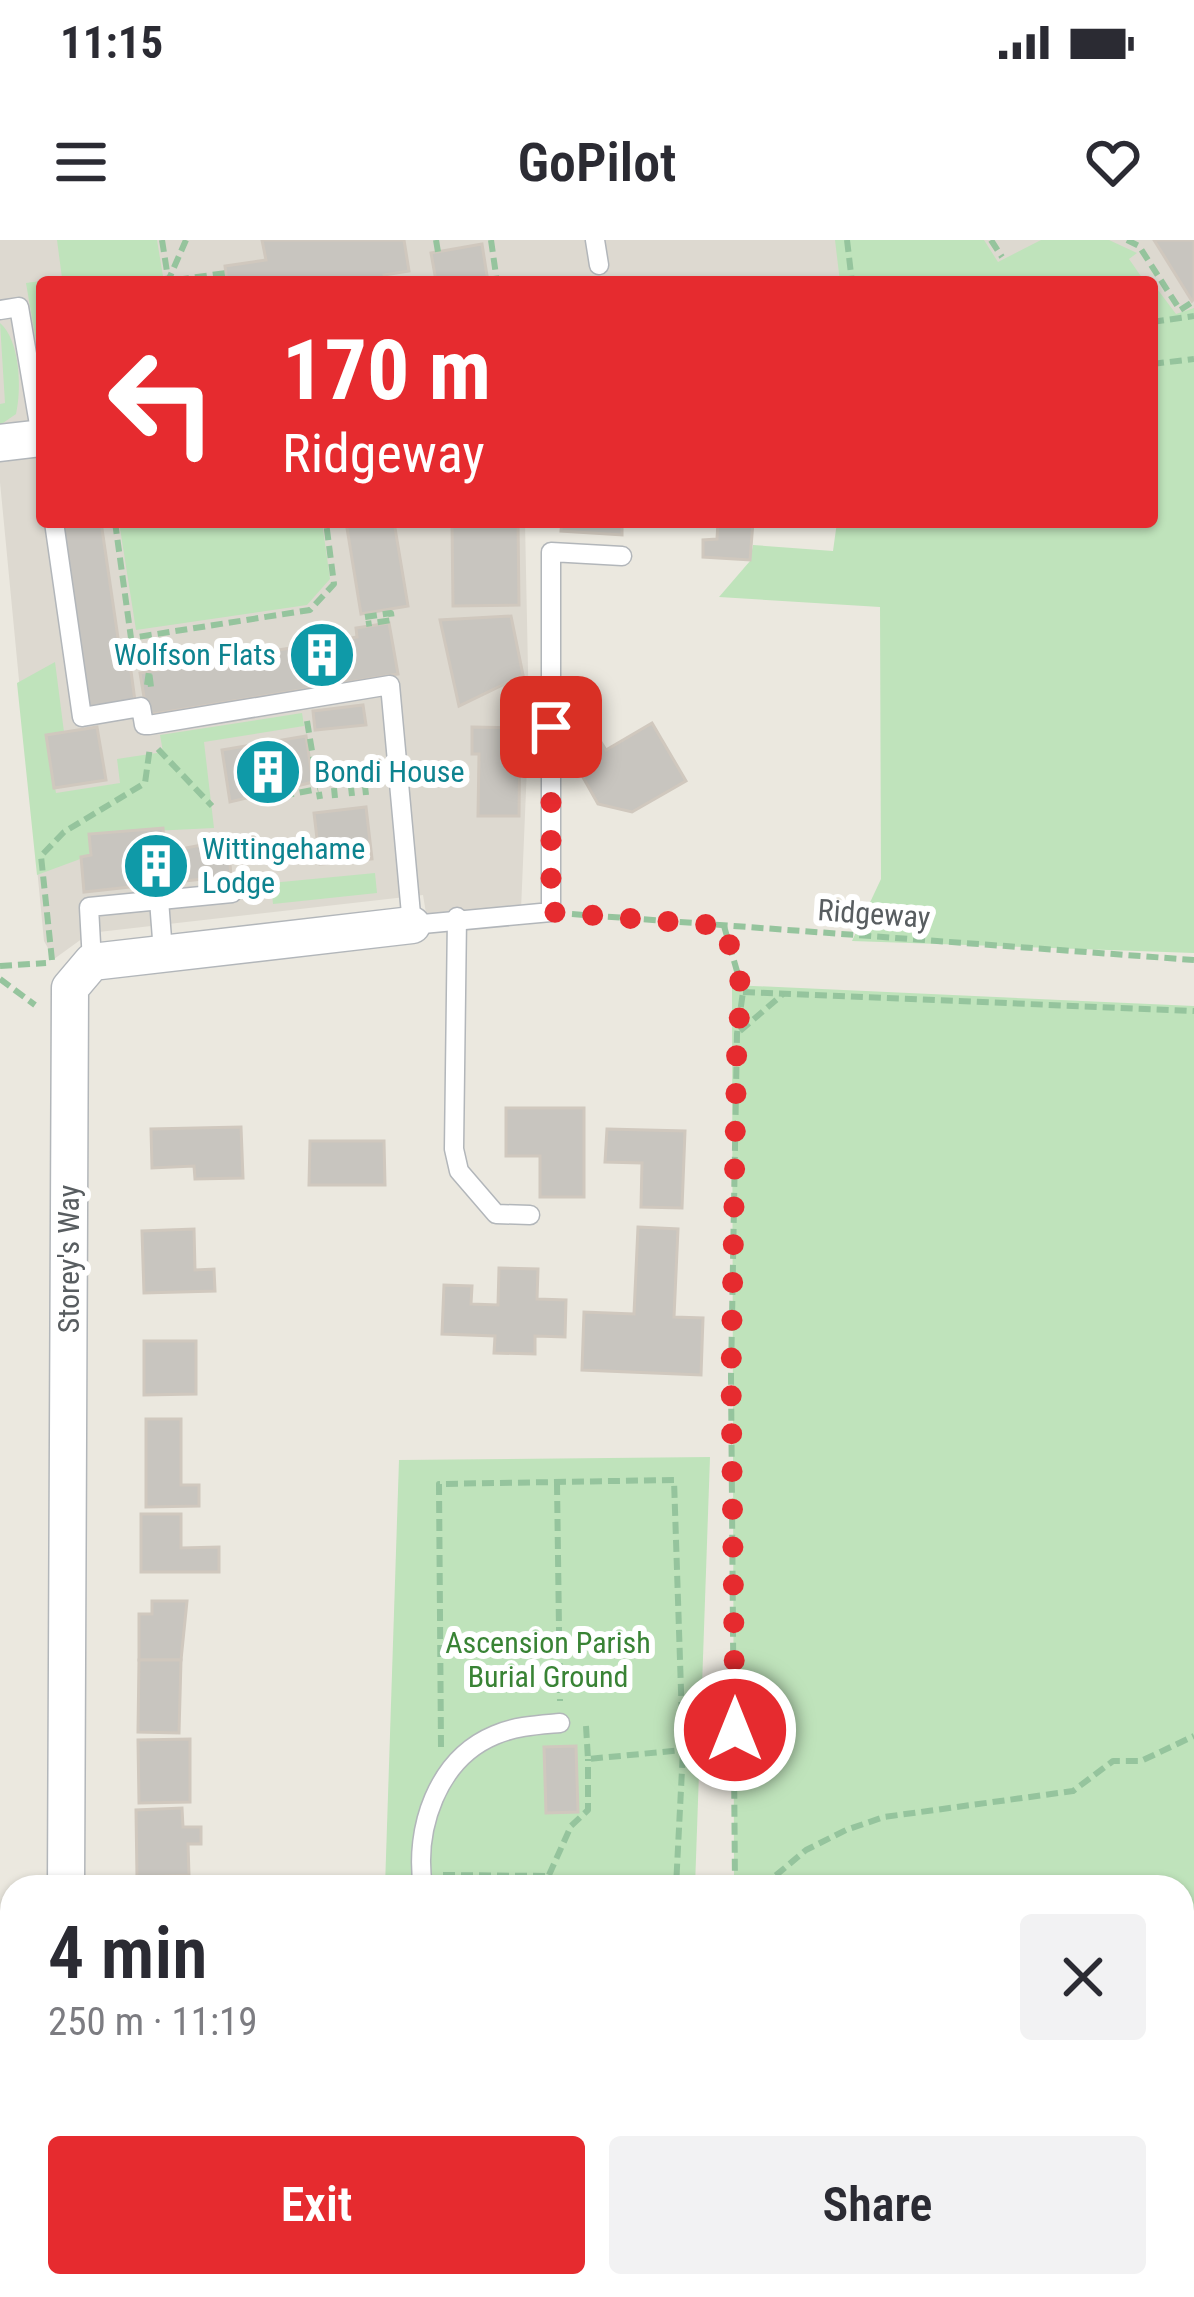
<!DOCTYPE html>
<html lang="en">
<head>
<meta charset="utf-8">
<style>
  body { margin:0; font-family:"Roboto Condensed",sans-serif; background:#f2f2f3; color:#2b2b33; height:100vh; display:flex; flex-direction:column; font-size:45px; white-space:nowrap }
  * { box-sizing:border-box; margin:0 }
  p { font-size:39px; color:#7c7c81 }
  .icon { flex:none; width:66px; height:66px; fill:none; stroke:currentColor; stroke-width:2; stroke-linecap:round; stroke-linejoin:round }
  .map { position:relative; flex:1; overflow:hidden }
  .sheet { position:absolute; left:0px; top:1635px; width:1194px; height:423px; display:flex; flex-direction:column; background:#fff; border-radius:36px 36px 0 0; box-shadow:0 3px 9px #0004 }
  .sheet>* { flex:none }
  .hud { position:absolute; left:36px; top:36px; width:1122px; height:252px; border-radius:12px; box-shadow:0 3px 9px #0004; background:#e62b2f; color:#fff; overflow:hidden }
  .pin { position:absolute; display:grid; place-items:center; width:102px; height:102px; color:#fff; margin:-51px; border-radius:24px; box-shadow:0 6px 18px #0006 }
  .me { position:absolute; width:132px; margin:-66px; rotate:0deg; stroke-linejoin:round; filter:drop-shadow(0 0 9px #0008) }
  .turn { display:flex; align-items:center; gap:42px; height:252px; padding:0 48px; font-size:54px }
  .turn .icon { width:156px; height:156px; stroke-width:2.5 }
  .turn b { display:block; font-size:84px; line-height:102px }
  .round { display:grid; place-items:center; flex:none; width:126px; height:126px; border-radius:12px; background:#f2f2f3 }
  .head { display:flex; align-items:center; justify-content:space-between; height:204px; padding:0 48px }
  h1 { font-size:72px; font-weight:600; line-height:90px }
  .primary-button { display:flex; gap:24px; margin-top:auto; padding:24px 48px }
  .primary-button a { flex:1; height:138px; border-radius:12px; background:#e62b2f; color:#fff; font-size:48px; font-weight:600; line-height:138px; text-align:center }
  .primary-button a+a { background:#f2f2f3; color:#2b2b33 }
  .status { display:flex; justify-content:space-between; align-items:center; height:84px; padding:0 60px; background:#fff; direction:ltr }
  .status svg { height:33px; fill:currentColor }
  header { display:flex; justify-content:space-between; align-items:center; height:156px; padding:0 48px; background:#fff; font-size:54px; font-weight:600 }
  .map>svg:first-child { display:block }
</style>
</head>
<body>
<div class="status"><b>11:15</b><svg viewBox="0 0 49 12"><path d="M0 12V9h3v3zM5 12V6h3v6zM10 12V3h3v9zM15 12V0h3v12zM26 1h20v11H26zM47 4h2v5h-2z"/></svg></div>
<header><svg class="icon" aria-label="menu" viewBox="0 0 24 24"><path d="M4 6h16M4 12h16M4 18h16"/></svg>GoPilot<svg class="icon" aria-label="heart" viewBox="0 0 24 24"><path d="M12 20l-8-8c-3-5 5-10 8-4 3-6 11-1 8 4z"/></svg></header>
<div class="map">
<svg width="1194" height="2057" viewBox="0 0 1194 2057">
  <rect width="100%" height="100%" fill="#ebe8df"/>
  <polygon fill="#ddd9d0" points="0,0 1194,0 1194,100 1152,108 1152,42 42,42 42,282 525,282 529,479 521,670 428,685 423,655 90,693 54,719 44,701 0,242"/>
  <g fill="#bfe3bb">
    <polygon points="57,0 157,0 164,42 42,42 42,136 26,43 62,38"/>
    <polygon points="835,0 984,0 998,22 1041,0 1109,0 1137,13 1129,19 1145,42 840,42"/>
    <polygon points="1152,42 1176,74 1194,68 1194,713 852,701 881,639 880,367 719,357 750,321 753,305 833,311 837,282 1152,282"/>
    <path d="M0,83C20,100 22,149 16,174L0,185V164L5,163Z"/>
    <polygon points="119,282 322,282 330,339 307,365 136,390"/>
    <polygon points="55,422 64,492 46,496 56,553 120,543 117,519 163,512 160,495 302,473 304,486 204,502 214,588 90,594 91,615 37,635 17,443"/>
    <polygon points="375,633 377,653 273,664 271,643"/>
    <polygon points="732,745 1194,766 1194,2057 1087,2057 1004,2046 1182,2046 1182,1647 734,1647"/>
    <polygon points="710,1217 695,1647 385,1647 399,1220"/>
  </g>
  <g fill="#c8c5bf" stroke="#d0c8be" stroke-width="3">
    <polygon points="262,0 404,0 409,31 384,35 385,42 227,42 225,26 266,20"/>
    <polygon points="1154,0 1194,0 1194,59 1192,61"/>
    <polygon points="482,4 488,42 429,42 436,41 431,13"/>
    <polygon points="52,282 101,282 122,425 130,424 135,461 80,468"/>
    <polygon points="346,282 394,282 408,366 361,374"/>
    <polygon points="452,282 518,282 519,365 453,366"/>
    <polygon points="562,282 622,282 622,295 561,291"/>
    <polygon points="718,282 753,282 750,320 703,317 703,300 717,299"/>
    <polygon points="511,376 523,435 459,466 440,380"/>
    <polygon points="389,383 398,434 147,475 140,433 357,397 356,388"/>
    <polygon points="363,465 366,485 315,490 313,471"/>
    <polygon points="652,483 686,541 632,572 598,564 575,523 584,518 577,505 577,485 600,484 599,499 606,510"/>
    <polygon points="97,487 106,540 54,548 46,495"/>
    <polygon points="472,487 520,488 519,576 478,576 479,514 472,514"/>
    <polygon points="306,496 313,542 230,562 222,510"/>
    <polygon points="366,567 372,619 320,624 314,573"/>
    <polygon points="163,588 165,612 228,600 231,636 84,652 81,617 91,615 89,594"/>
    <polygon points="506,868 584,868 584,957 540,957 540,916 506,916"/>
    <polygon points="241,887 243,938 195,939 194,926 152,928 151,889"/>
    <polygon points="607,889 685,891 682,968 641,967 642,923 605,922"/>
    <polygon points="310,901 384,901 385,945 309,945"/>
    <polygon points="638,987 678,989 674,1077 703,1078 701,1135 582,1130 584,1072 634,1074"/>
    <polygon points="194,989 195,1030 214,1029 215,1051 144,1053 142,991"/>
    <polygon points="499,1028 538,1029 537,1059 566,1060 565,1097 535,1096 535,1114 494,1113 495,1096 442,1094 444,1045 472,1046 471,1064 498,1065"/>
    <polygon points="144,1101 196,1101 196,1154 144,1155"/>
    <polygon points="146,1179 181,1179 181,1245 199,1245 199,1266 146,1267"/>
    <polygon points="141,1274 181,1274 181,1308 219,1307 219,1332 141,1332"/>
    <polygon points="152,1361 187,1361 181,1420 139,1420 139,1374 152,1374"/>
    <polygon points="139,1420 181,1420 179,1493 138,1492"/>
    <polygon points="190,1499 190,1562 139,1563 138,1500"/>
    <polygon points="576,1506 578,1572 546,1573 544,1507"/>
    <polygon points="182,1568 183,1587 201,1587 201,1604 188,1604 189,1635 137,1637 136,1570"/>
    <rect x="138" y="2046" width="40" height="10"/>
  </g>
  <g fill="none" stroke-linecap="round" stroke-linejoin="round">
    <g stroke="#b2b6ba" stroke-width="21">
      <g id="lane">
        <polyline points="595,0 599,25"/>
        <polyline points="0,70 19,67 42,202"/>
        <polyline points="54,282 82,477 141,467 144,485 149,485 390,445 412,685 551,672 551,312 622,316"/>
        <polyline points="159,660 163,712"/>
        <polyline points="457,677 454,909 459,931 496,974 530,975"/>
        <polyline points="92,722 89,667 232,653"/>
        <path d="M423,1647C414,1589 437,1519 495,1495C516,1486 538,1485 560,1483"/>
      </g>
    </g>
    <g stroke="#b2b6ba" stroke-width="39">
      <g id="street">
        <polyline points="0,203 42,198"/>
        <polyline points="66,1647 70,748 92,722 412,685"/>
        <polyline points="56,2057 56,2046"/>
        <polyline points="417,2057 418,2046"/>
      </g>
    </g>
    <g stroke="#95c49d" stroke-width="6" stroke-dasharray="12 6" stroke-linecap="butt">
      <polyline points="162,0 168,38"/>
      <polyline points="186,0 168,41 226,33"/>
      <polyline points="436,0 438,12"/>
      <polyline points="491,0 497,42"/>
      <polyline points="847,0 852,42"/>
      <polyline points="991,0 1002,17"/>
      <polyline points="1127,0 1139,6 1180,70 1194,61"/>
      <polyline points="1152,82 1194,76"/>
      <polyline points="1152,124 1194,119"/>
      <polyline points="115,282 131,398 310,370 334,344 326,282"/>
      <polyline points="365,377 391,373 392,380 366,384"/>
      <polyline points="147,445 149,431 151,447"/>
      <polyline points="307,481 320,559"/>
      <polyline points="158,509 212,566"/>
      <polyline points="365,546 366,555"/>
      <polyline points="351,547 352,556"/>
      <polyline points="334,548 335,558"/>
      <polyline points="282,556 318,549"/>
      <polyline points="572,674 1194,720"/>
      <polyline points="724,686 743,752 737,794 731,1136 735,1647"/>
      <polyline points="52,720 41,616 64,592 145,543 150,507"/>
      <polyline points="0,726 46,723"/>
      <polyline points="0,739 35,765"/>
      <polyline points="743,752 1194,771"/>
      <polyline points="740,791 783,754"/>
      <polyline points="557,1243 560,1461"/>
      <polyline points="586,1486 588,1519 683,1510"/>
      <polyline points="441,1507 439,1244 674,1240 683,1510 676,1647"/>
      <polyline points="443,1635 548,1636 549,1647"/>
      <polyline points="549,1635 571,1586 588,1570 588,1519"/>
      <polyline points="762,1647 806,1610 846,1590 884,1577 1073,1551 1113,1521 1141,1521 1194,1496"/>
      <polyline points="965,2046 1085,2057"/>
    </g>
    <use href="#lane" stroke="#fff" stroke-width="18"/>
    <use href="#street" stroke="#fff" stroke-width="36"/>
  </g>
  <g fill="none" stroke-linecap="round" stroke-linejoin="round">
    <polyline stroke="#e62b2f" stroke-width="21" stroke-dasharray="0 37.8" points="551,487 551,672 724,686 743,752 737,794 731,1136 735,1490"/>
  </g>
  <defs>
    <g id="building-disc" transform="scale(3.45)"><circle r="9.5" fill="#0f9aa8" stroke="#fff"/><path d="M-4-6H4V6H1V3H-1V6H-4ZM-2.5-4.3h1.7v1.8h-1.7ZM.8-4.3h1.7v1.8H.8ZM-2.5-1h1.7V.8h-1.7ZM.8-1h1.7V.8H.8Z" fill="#fff"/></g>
  </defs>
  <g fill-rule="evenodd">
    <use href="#building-disc" x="322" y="415"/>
    <use href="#building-disc" x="268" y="532"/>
    <use href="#building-disc" x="156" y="626"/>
  </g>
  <g text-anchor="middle" stroke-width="12" stroke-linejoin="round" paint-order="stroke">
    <g font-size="30" fill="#0d838f" stroke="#fff" text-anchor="start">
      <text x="276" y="425" text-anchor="end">Wolfson Flats</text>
      <text x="314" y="542">Bondi House</text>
      <text x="202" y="619">Wittingehame<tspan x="202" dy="34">Lodge</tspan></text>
    </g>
    <g font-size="30" fill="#585d60" stroke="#fff">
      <text transform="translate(874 674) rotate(4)" y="10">Ridgeway</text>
      <text transform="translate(69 1019) rotate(-90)" y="10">Storey's Way</text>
    </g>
    <g font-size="30" fill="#398335" stroke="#fff">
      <text x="548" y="1413">Ascension Parish<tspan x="548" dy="34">Burial Ground</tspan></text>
    </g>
  </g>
</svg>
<div class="pin" style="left:551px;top:487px;background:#d93025"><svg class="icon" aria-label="arrive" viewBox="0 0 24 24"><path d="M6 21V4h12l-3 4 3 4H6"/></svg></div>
<svg class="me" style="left:735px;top:1490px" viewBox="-20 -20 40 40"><circle r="17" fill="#e62b2f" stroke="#fff" stroke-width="3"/><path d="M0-11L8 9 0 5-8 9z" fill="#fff"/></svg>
<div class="hud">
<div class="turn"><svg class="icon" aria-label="left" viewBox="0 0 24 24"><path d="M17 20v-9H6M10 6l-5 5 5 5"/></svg><div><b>170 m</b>Ridgeway</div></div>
</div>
<section class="sheet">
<div class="head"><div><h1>4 min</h1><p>250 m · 11:19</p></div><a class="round"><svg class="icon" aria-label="close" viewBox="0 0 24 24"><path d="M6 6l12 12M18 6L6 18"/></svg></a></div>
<div class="primary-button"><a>Exit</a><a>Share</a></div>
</section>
</div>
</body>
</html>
